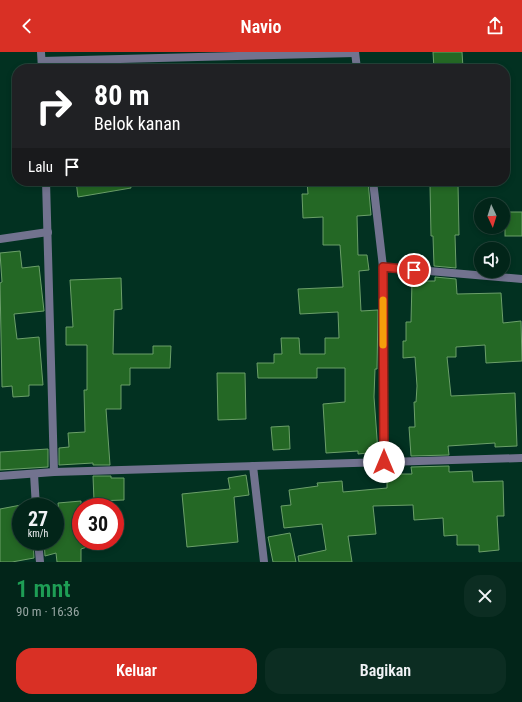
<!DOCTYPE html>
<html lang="id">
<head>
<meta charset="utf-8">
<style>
  body { margin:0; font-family:"Roboto Condensed",sans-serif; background:#0c2d22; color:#f1f3f6; height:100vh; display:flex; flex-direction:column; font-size:15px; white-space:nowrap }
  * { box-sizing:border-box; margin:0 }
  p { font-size:13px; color:#96a5a2 }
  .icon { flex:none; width:22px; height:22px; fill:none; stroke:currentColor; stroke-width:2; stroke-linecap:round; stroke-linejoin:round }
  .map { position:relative; height:510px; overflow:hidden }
  .side { display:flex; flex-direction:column; background:#022519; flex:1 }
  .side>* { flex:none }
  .top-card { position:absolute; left:12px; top:12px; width:498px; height:122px; border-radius:16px; box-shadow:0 2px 6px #0003,0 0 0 1px #234238; background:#202124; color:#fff; overflow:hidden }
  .needle { width:26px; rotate:176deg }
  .buttons { position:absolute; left:474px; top:146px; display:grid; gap:8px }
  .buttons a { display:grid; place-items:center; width:36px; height:36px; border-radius:50%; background:#022519; box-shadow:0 2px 6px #0003,0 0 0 1px #234238; font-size:20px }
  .speed { position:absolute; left:12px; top:446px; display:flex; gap:8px; font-size:20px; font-weight:700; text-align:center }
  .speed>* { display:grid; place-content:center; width:52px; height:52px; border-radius:50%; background:#022519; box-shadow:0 2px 6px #0003,0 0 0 1px #234238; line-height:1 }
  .speed small { font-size:10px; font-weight:400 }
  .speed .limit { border:6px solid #d22; background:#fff; color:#111 }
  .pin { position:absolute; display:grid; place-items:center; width:34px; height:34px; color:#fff; margin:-17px; border:2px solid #fff; border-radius:50%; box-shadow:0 1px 4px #0007 }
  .me { position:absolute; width:44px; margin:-22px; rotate:0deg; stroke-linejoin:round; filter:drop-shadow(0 0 3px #0008) }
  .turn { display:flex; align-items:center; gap:14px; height:84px; padding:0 16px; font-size:18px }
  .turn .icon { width:52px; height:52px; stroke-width:2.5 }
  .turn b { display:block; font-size:28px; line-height:34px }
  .then { display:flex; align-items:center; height:38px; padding:0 16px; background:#0003; gap:8px; font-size:15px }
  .round { display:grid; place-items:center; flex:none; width:42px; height:42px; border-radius:16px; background:#0c2d22 }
  .headline { display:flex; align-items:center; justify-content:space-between; height:68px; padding:0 16px }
  h1 { font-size:24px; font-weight:600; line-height:30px; color:#1e9e55 }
  .action { display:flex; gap:8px; margin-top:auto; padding:8px 16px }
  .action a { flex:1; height:46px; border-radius:16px; background:#d93025; color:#fff; font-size:16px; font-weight:600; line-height:46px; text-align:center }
  .action a+a { background:#0c2d22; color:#f1f3f6 }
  header { display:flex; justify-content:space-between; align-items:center; height:52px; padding:0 16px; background:#d93025; color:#fff; font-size:18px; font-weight:600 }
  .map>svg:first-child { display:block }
</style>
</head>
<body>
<header><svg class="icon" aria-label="back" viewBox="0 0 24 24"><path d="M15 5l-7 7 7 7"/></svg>Navio<svg class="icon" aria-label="share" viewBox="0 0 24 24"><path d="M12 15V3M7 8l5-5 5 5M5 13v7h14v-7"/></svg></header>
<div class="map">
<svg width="522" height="510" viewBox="0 0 522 510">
  <rect width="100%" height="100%" fill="#023121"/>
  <g fill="#246825" stroke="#6b9f69">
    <polygon points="433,0 462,0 463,16 434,17"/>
    <polygon points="76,129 130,129 131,136 78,145"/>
    <polygon points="307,129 368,129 371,163 357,164 358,203 367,203 369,218 359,219 361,259 378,258 377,317 375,317 374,345 378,400 358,402 358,399 326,401 323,352 345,350 345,316 317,316 317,326 258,326 257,311 274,311 274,302 282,302 281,286 299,286 300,302 325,302 325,286 339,286 338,260 300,262 298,237 343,235 340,193 323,193 323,165 303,166 302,142 308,142"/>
    <polygon points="458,132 459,183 455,183 456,216 434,214 433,184 431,184 430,133"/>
    <rect x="505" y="160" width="17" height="24"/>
    <polygon points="20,199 22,216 39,214 44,259 14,262 17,287 39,285 43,333 29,333 29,344 13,345 12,334 2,335 0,231 2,230 0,201"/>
    <polygon points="435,225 456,227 457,242 501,241 503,271 521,269 522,309 486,311 485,293 456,295 456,305 447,305 451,344 515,341 517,394 495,395 495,391 448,394 449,403 411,404 409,375 415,375 414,350 416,350 417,334 415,305 403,306 403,289 406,289 406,270 411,270 412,229 435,229"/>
    <polygon points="121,226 122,257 114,258 113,302 153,302 153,294 171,294 170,316 130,316 130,333 121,333 121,357 106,357 110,413 93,413 93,411 59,413 59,396 69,395 68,381 85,380 84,338 87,338 87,293 66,293 66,275 73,275 70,228"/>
    <polygon points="217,321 245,321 246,367 218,368"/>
    <polygon points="289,374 290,397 273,398 271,375"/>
    <polygon points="48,397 48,415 0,418 0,400"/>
    <polygon points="449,414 449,420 472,419 473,430 503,429 504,464 497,464 499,498 479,500 479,493 457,493 457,483 444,484 443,466 414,468 413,453 373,454 376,482 348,484 352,510 299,510 298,504 326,498 322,472 284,476 281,454 291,453 289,438 318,434 317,431 342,429 343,440 387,436 387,422 412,422 411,415"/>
    <polygon points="246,423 249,443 234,445 238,490 187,495 182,442 230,437 228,426"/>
    <polygon points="93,424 111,424 111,426 124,426 124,448 94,449"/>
    <polygon points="81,449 81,489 87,489 87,495 81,497 81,510 57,510 56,501 45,504 44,489 55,489 55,464 59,463 58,451"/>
    <polygon points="21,453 21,489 33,489 34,506 12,510 0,510 0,457"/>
    <polygon points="290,481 296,510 273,510 268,485"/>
  </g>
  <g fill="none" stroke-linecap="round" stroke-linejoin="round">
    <g stroke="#72738f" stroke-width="8">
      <polyline points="41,0 42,17"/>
      <polyline points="355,0 357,17"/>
      <polyline points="42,9 355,1"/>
      <polyline points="46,129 54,420"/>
      <polyline points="373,129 383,215 384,410"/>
      <polyline points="0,187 48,180"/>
      <polyline points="383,215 522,227"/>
      <polyline points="253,414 264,510"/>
      <polyline points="34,422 36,455"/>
      <polyline points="0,424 54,420 522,406"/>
      <polyline points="38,489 40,510"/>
    </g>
  </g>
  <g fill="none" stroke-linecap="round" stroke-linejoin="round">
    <g stroke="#8d1f18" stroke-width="10">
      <polyline id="route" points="384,410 383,215 414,218"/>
    </g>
    <use href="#route" stroke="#d93025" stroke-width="7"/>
    <polyline stroke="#f59e0b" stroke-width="7" points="383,248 383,293"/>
  </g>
</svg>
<div class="buttons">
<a><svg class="needle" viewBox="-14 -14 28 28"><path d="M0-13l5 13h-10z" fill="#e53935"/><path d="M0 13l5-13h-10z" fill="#96a5a2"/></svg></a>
<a><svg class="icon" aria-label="sound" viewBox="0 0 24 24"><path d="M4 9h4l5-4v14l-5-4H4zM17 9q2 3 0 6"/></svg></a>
</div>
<div class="speed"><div>27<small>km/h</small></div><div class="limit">30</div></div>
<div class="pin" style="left:414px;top:218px;background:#d93025"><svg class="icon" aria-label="arrive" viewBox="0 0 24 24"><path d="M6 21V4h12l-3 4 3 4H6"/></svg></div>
<svg class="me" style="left:384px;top:410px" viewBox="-20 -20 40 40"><circle r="19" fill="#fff"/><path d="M0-13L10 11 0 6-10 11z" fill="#d93025"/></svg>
<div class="top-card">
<div class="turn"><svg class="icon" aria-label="right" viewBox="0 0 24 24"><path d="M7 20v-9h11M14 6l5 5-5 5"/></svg><div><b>80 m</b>Belok kanan</div></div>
<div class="then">Lalu<svg class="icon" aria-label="arrive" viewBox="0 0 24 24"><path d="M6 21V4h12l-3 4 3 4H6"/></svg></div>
</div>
</div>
<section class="side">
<div class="headline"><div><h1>1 mnt</h1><p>90 m · 16:36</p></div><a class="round"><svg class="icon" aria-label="close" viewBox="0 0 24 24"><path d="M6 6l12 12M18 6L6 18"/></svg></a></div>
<div class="action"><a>Keluar</a><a>Bagikan</a></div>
</section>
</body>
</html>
